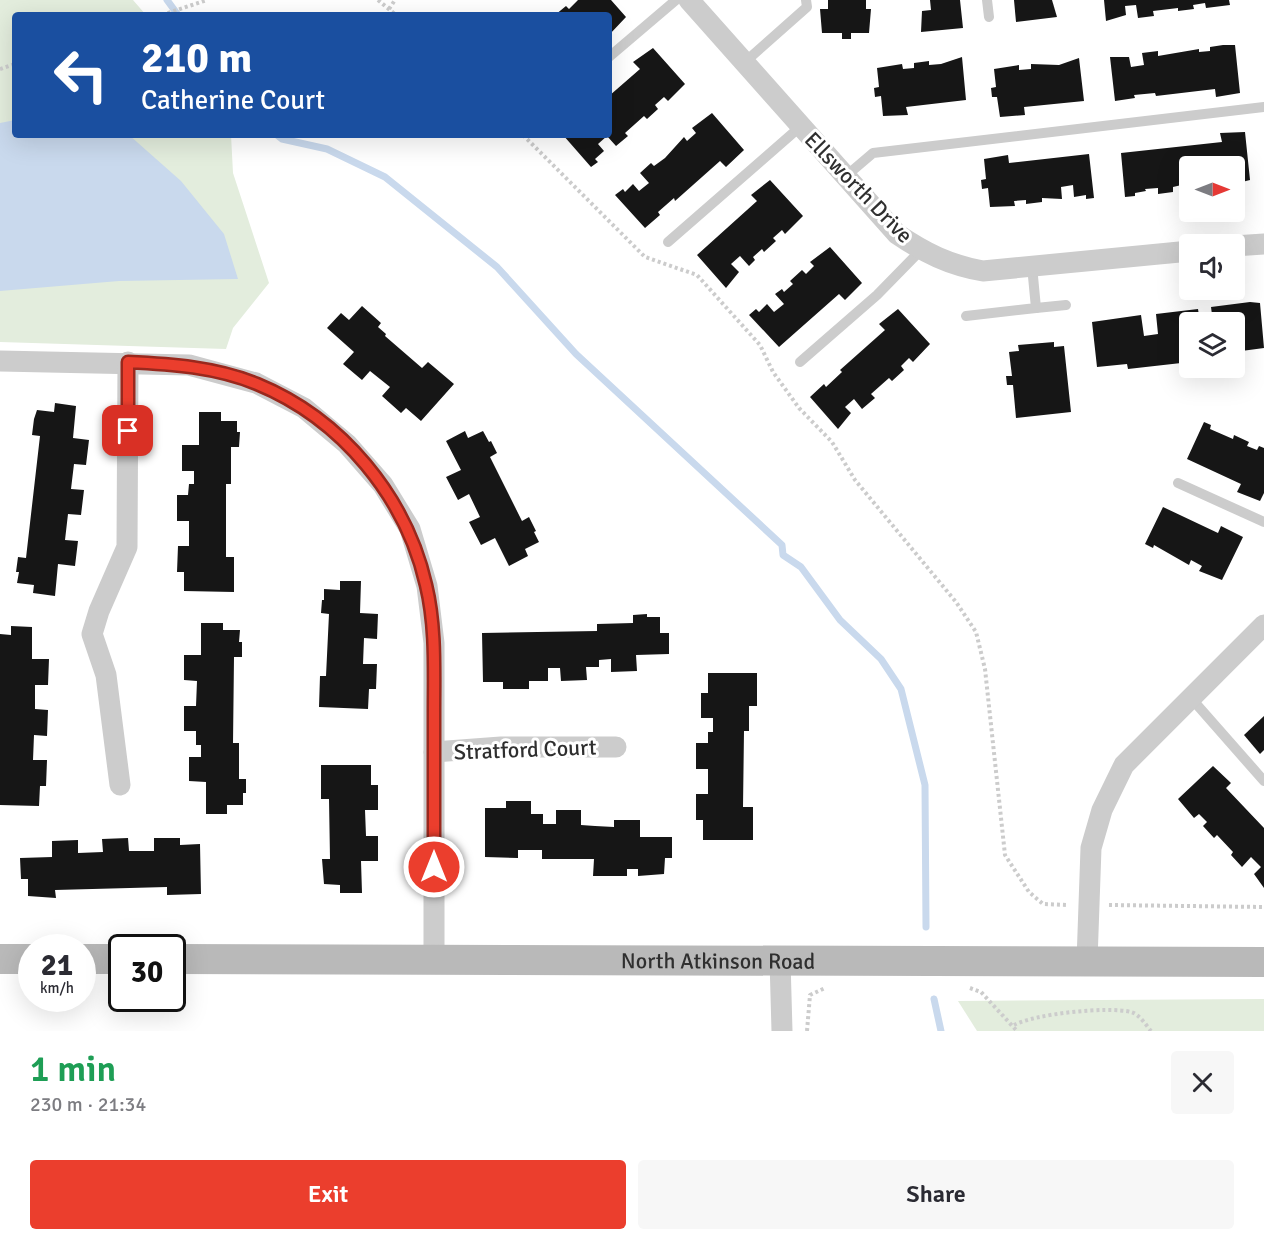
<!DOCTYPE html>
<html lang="en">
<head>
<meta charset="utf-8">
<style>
  body { margin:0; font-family:Signika,sans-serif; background:#f7f7f7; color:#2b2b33; height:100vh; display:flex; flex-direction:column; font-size:22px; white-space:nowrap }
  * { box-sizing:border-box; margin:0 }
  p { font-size:20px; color:#7c7c81 }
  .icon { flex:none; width:33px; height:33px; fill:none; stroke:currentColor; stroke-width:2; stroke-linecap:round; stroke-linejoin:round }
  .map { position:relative; height:1031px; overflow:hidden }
  .side { display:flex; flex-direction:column; background:#fff; flex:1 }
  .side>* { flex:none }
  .top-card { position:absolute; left:12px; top:12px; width:600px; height:126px; border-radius:6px; box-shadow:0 6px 24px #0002; background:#1a4fa0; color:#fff; overflow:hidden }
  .needle { width:39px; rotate:90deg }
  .fabs { position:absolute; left:1179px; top:156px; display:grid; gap:12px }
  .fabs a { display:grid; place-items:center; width:66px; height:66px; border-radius:6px; background:#fff; box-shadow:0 6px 24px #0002; font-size:30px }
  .speed { position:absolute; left:18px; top:934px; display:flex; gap:12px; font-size:30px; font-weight:700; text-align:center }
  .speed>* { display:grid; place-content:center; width:78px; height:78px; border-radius:50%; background:#fff; box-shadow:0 6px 24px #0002; line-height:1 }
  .speed small { font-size:15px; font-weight:400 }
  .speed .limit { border:3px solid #111; border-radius:9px; background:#fff; color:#111 }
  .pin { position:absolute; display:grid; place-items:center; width:51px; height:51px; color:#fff; margin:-26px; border-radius:12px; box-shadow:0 3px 9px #0006 }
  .me { position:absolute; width:66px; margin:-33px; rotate:0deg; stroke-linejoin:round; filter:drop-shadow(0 0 4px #0008) }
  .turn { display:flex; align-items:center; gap:21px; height:126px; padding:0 30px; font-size:27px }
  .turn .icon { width:78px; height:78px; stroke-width:2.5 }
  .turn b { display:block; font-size:42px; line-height:51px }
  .round { display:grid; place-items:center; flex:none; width:63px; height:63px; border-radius:6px; background:#f7f7f7 }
  .overview { display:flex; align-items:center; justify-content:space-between; height:102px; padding:0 30px }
  h1 { font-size:36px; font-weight:600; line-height:45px; color:#1e9e55 }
  .primary-button { display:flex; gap:12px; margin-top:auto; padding:12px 30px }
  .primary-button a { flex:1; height:69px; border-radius:6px; background:#eb3e2d; color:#fff; font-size:24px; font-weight:600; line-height:69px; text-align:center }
  .primary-button a+a { background:#f7f7f7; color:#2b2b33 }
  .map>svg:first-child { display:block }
</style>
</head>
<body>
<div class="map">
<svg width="1264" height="1031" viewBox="0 0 1264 1031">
  <rect width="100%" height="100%" fill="#fff"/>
  <g fill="#e3eddd">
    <polygon points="0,0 133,0 146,15 15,15 15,135 231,135 233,173 269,283 233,328 226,349 0,342"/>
    <polygon points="1264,999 1264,1031 977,1031 958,1001"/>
  </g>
  <polygon fill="#c9d9ed" points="15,120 15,135 129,135 181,181 224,234 238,279 119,281 0,291 0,123"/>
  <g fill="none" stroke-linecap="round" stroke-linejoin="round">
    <g stroke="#c9d9ed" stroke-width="7">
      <polyline points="167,0 178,15"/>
      <polyline points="277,135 282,139 327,149 385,177 497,267 576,354 782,545 783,555 801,567 840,620 881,659 901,689 925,785 926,927"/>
      <polyline points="934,999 941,1031"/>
    </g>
  </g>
  <g fill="#161616">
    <polygon points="578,0 611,0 626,17 609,35 609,15 555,15 566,6 569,9"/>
    <polygon points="828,0 866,0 866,9 871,9 869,33 851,33 851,39 842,39 842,33 822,33 820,9 828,9"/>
    <polygon points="930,0 960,0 963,28 921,32 922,11 931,10"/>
    <polygon points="1014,0 1052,0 1057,17 1016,22"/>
    <polygon points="1104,0 1229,0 1230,5 1206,8 1205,3 1193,5 1194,9 1178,11 1178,8 1153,11 1154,16 1138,18 1136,5 1125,6 1126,15 1106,21"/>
    <polygon points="1223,45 1235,45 1240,93 1216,97 1215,89 1156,96 1155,93 1134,95 1135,98 1115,101 1110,57 1129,57 1131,67 1144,65 1142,53 1158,51 1158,56 1199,49 1199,52 1210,51 1210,47"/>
    <polygon points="653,48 685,84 668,101 664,97 655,105 658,109 647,119 644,116 625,133 628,136 616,146 607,136 598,144 604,151 595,159 598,162 591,167 563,135 609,135 609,96 640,69 633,62"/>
    <polygon points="962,57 966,100 906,107 908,115 883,116 881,96 875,97 874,88 879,87 877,68 902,64 903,69 914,68 914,63 929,61 929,65 941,64"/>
    <polygon points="1079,58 1084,101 1024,107 1025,115 1000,117 997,97 992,97 991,88 996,87 994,69 1019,65 1019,70 1031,69 1031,64 1059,65"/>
    <polygon points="712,113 744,150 726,167 720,161 675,201 674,198 658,212 660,215 645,228 615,195 623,189 625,192 633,184 639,191 649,183 640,173 651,163 654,166 665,158 684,137 687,141 696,133 692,128"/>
    <polygon points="1245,132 1250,180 1234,184 1234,166 1190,166 1190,183 1173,187 1173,192 1158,194 1158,188 1145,189 1146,191 1135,193 1135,196 1125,197 1121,153 1222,142 1220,133"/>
    <polygon points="1089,154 1094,198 1086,199 1086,195 1074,197 1073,185 1061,187 1062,199 1042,198 1042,202 1026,204 1026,200 1014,201 1015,206 990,207 988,188 982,189 981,180 986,179 984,159 1008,155 1009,163"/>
    <polygon points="770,180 803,216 785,234 782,230 773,238 776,241 764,252 762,249 753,257 755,260 749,266 740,256 731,264 739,272 726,288 697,255 757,201 751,195"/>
    <polygon points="830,247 862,283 845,300 839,294 779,347 749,315 756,309 759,312 767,304 774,312 784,304 775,294 782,289 784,292 793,284 790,281 802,270 806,274 814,266 810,262"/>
    <polygon points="1250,302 1260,303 1264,348 1234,352 1234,322 1213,322 1211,307"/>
    <polygon points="362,306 381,323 378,327 386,334 385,336 422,368 428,362 454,384 421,421 406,408 401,413 382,396 390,387 370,371 362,380 343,364 354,352 327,328 341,313 349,320"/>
    <polygon points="898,309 930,344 913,362 909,358 901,366 904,370 892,381 889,378 871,394 875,398 862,409 854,399 845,407 851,413 838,429 810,397 824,384 826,387 842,372 840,370 885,330 879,324"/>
    <polygon points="1198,309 1200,322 1190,322 1190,362 1128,369 1127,364 1097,367 1092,322 1141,315 1144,336 1158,334 1156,314"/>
    <polygon points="1054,342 1054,347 1064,346 1071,412 1016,418 1013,385 1007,385 1006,376 1012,376 1009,352 1019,351 1018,345"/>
    <polygon points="55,403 76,406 73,438 89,440 86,465 74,464 71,489 84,490 81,515 68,514 65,540 78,541 75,566 58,564 55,596 33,593 34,585 17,583 19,572 16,572 18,557 26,558 40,436 32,435 34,419 37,410 54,412"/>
    <polygon points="199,412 221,412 221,421 237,421 237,432 240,432 239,447 231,447 231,484 226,484 226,557 234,557 234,592 184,591 184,572 177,572 178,546 189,546 189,521 177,521 177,495 188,495 189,484 194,484 194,471 182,471 182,445 199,445"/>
    <polygon points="1204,422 1211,425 1210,429 1233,439 1234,435 1249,442 1247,446 1257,450 1259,446 1264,448 1264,493 1260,501 1237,492 1241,484 1187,459"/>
    <polygon points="465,431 468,438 483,431 489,442 491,441 497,453 490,457 522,521 529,517 536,531 534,532 539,542 525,549 528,556 509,566 495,538 481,545 469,522 480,517 469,494 458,500 446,477 461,470 446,441"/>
    <polygon points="1163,507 1218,533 1221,526 1243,537 1222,580 1199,571 1202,566 1191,560 1189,565 1154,545 1153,548 1145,544"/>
    <polygon points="340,581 361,581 360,613 378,614 377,639 364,638 363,664 377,664 376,689 369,689 368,709 319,707 320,676 326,676 329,614 321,613 322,600 324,600 324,589 340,590"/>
    <polygon points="647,614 647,617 660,617 660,633 669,633 669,654 636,655 637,671 611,672 611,659 599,660 599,667 586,667 587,680 561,681 560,668 548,668 548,681 529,681 529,689 503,689 503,682 483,682 482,633 597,631 597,624 633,623 633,615"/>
    <polygon points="201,623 223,623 223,630 240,630 239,642 242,642 242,657 234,657 233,743 239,743 239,779 246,779 246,793 243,793 243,805 227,805 227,814 206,814 206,782 189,781 189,757 201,757 201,745 196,745 196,731 184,731 184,706 196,706 197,681 184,680 184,655 201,655"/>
    <polygon points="11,626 32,627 32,659 49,659 48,685 35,685 35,709 48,710 47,736 34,735 33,760 47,760 46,786 40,786 39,806 0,805 0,634 11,635"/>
    <polygon points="708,673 757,673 757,706 749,706 749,731 744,731 743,807 753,807 753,840 703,840 703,820 696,820 696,794 708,794 708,769 696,769 696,743 708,743 708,732 713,732 713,718 701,718 701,693 708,693"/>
    <polygon points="1264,716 1264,750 1260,754 1244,735"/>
    <polygon points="321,765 371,765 371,785 378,785 378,810 365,810 366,836 378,836 378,861 361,861 362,893 340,893 340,885 324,884 322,859 330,859 329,799 321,799"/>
    <polygon points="1213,766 1231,783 1226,788 1264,828 1264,888 1254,874 1261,867 1251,857 1242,867 1231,855 1233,852 1217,835 1214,838 1203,826 1207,822 1199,814 1194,818 1178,799"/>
    <polygon points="506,801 531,801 531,814 543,814 543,824 556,824 556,810 581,810 581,825 595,826 614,827 614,820 640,820 640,837 672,837 672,858 665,858 664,874 638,876 638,869 627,869 627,876 593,876 594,859 542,859 542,850 518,850 518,858 485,857 485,808 506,808"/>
    <polygon points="128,838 129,851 154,851 154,838 180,838 180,845 200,844 201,894 167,895 167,887 55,890 56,898 28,896 28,879 21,879 20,858 52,857 52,841 78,840 78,853 103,852 102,839"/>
  </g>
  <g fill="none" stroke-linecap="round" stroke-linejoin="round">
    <g stroke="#ccc" stroke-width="4" stroke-dasharray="3 3" stroke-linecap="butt">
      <polyline points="378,0 396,15"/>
      <polyline points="389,9 395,0"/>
      <polyline points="162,15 207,0"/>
      <polyline points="0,69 15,64"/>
      <polyline points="523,135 645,257 697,275 760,345 773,372 799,408 832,442 855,480 956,602 976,632 985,669 1005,855 1029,892 1043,904 1068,905"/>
      <polyline points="1109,905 1264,907"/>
      <polyline points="970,988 981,992 1017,1031"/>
      <path d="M1014,1025C1034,1014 1108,1006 1131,1012C1139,1014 1146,1025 1151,1031"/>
      <polyline points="807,1031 810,995 825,988"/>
    </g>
    <g stroke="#ccc" stroke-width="10">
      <polyline points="987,0 989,17"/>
      <polyline points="609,57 676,0"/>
      <polyline points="745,62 807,7 806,0"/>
      <polyline points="846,176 873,153 1264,107"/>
      <polyline points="668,242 801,126"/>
      <polyline points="1036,308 1066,305"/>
      <polyline points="966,316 1036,308 1032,266"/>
      <polyline points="800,362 877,295 921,250"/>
      <polyline points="1178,483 1264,522"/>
      <polyline points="1191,698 1264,781"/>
    </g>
    <g stroke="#ccc" stroke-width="21">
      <path d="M689,0L897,234C925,253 949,265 983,271L1190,251"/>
      <polyline points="1234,246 1264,244"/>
      <polyline points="0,361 189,365 256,383 304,408 347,444 383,485 410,529 427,586 434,643 434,959"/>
      <polyline points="434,752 501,747 616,747"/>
      <polyline points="120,785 106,675 92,634 99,611 127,547 128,362"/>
      <polyline points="780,960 782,1031"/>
      <polyline points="1087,961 1091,848 1102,810 1124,765 1264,625"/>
    </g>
    <g stroke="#b9b9b9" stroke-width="30">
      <polyline points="0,959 32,959"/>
      <polyline points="82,959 122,959"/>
      <path id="s1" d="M172,959L1264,962"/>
    </g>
  </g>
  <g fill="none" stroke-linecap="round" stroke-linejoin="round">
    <g stroke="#99281d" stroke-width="15">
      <path id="route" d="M128,431V362C171,364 216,367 257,384C342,419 406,497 426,585C436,626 434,670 434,712C434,764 434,815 434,867"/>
    </g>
    <use href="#route" stroke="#eb3e2d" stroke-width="10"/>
  </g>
  <g text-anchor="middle" stroke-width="6" stroke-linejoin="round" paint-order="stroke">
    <g font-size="22" fill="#2f2f2f" stroke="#fff">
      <text transform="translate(859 187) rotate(46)" y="8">Ellsworth Drive</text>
      <text transform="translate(525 749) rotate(-2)" y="8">Stratford Court</text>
      <text dy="8" stroke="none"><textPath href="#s1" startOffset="546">North Atkinson Road</textPath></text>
    </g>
  </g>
</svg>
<div class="fabs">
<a><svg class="needle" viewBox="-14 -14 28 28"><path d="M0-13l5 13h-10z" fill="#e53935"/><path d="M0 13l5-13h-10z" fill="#7c7c81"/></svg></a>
<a><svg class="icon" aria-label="sound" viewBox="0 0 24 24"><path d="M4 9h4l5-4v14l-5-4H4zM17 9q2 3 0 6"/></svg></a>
<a><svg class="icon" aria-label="layers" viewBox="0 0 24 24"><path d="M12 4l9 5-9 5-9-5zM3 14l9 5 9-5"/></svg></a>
</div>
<div class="speed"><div>21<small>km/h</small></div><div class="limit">30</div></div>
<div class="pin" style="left:128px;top:431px;background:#d93025"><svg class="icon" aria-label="arrive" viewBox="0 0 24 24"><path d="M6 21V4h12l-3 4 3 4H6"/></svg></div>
<svg class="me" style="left:434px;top:867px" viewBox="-20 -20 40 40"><circle r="17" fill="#eb3e2d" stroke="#fff" stroke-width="3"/><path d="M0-11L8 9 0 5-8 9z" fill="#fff"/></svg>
<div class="top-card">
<div class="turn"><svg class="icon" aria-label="left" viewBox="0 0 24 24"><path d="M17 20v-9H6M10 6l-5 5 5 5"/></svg><div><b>210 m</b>Catherine Court</div></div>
</div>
</div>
<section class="side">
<div class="overview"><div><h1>1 min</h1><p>230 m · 21:34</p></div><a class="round"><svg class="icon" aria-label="close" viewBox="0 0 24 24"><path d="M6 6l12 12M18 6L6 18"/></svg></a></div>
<div class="primary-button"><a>Exit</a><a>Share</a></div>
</section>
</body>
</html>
